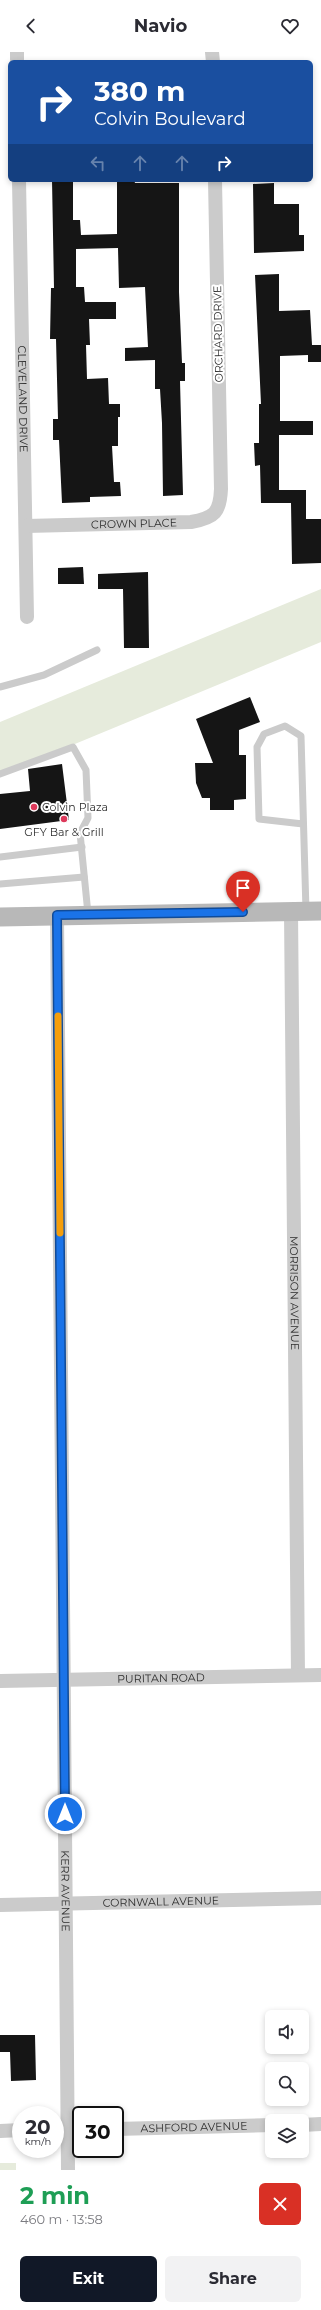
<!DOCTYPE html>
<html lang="en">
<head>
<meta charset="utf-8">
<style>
  body { margin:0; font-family:Montserrat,sans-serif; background:#f2f2f3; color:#2b2b33; height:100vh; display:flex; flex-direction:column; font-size:15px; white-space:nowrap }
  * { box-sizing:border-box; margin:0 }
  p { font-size:13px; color:#7c7c81 }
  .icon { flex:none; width:22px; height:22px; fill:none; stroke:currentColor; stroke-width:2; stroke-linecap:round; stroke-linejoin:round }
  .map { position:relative; height:2118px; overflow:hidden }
  .drawer { display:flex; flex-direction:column; background:#fff; flex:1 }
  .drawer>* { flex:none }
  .banner { position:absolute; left:8px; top:8px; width:305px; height:122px; border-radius:6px; box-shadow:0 2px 6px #0003; background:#1a4fa0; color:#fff; overflow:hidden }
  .buttons { position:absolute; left:265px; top:1958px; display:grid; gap:8px }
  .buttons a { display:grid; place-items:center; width:44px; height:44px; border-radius:6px; background:#fff; box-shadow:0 2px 6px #0003; font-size:20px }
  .speed { position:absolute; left:12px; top:2054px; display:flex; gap:8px; font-size:20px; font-weight:700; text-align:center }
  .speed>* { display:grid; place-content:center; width:52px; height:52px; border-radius:50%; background:#fff; box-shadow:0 2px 6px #0003; line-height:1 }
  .speed small { font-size:10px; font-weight:400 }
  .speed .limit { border:2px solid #111; border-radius:6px; background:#fff; color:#111 }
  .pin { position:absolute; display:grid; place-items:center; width:34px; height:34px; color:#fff; margin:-41px -17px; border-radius:50% 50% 50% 0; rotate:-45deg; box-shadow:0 0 4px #0007 }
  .pin .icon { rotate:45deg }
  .me { position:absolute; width:44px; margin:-22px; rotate:0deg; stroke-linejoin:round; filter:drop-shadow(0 0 3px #0008) }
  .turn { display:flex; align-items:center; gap:14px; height:84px; padding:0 20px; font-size:18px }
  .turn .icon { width:52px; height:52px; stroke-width:2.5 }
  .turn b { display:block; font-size:28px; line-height:34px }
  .lanes { display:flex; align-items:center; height:38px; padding:0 20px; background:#0003; justify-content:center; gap:20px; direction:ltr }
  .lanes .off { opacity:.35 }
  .round { display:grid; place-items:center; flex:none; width:42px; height:42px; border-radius:6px; background:#f2f2f3 }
  .head { display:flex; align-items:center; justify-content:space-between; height:68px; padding:0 20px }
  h1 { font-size:24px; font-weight:700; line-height:30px; color:#1e9e55 }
  .action { display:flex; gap:8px; margin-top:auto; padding:8px 20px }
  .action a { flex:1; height:46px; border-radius:6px; background:#111827; color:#fff; font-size:16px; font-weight:700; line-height:46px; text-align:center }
  .action a+a { background:#f2f2f3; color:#2b2b33 }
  header { display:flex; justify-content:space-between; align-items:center; height:52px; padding:0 20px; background:#fff; font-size:18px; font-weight:700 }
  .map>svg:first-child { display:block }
</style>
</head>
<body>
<header><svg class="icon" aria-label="back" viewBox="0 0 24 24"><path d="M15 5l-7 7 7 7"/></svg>Navio<svg class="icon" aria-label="heart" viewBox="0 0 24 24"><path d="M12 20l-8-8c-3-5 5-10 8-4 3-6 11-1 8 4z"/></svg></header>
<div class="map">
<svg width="321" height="2118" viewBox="0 0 321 2118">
  <rect width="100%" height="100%" fill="#fff"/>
  <g fill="#e6ebdc">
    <polygon points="321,537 321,590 0,723 0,670"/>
    <rect x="0" y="2111" width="16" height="7"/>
  </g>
  <g fill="#151515">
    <polygon points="52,128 73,128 73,168 80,168 81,183 117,182 117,128 134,128 135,131 179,131 179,240 182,311 185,311 185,329 180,329 183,443 163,444 162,371 160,337 155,337 155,308 125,309 125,296 148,295 145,235 119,236 118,196 76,197 76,235 84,235 85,250 116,250 116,267 89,267 90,293 86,293 87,327 108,326 109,352 120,352 120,365 118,365 118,394 112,394 114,430 120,430 121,444 90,445 90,450 62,451 59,388 53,388 53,367 58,367 56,287 50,287 51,236 54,236"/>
    <polygon points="274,131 274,152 299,152 299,183 304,183 304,199 254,201 253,132"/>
    <polygon points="279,222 279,259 310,258 312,293 321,293 321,310 308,310 308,303 280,304 280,369 313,369 313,383 279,383 279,438 306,438 306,467 321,467 321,511 292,512 291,451 261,451 260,413 255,414 254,391 259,391 259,352 261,352 255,223"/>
    <polygon points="83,515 84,532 58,532 58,516"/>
    <polygon points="148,520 149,596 124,596 123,537 98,537 98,522"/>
    <polygon points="250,645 260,670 239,678 239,703 246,703 246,747 234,748 234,758 210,758 210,746 202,746 196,731 195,711 213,711 196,667"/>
    <polygon points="62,712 69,768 0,777 0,742 30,739 28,717"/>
    <polygon points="0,1983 35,1983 36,2028 11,2029 10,2000 0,2000"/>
  </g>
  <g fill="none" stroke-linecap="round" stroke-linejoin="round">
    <g stroke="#cbcbcb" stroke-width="7">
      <polyline points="0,635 44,623 97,598"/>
      <polyline points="0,722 73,695 86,718 88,766 80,781 88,862"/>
      <path d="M303,772L259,767L257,695L264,682L285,674L301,684C303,742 304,801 306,859"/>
      <polyline points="0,805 82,795"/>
      <polyline points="0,832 84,825"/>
    </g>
    <g stroke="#cbcbcb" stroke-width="14">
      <polyline points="17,0 17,10"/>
      <polyline points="212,0 213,10"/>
      <path id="s1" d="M19,128L27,565"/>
      <path id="s2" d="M26,474L191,470C215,466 220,460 221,437L215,128"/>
      <path id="s3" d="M291,859L298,1623"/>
      <path id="s4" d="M57,863L68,2118"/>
      <path id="s5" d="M0,1629L321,1623"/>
      <path id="s6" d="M0,1853L321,1846"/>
      <polyline points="302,2073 321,2072"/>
      <path id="s7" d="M115,2077L272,2073"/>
      <polyline points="55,2078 81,2077"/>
      <polyline points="0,2079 21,2078"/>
    </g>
    <polyline stroke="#b8b8b8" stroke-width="19" points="0,865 321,859"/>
  </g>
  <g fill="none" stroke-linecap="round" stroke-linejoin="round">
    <g stroke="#114b97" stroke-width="10">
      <polyline id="route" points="65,1762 57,863 243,860"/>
    </g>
    <use href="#route" stroke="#1a73e8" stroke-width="7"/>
    <polyline stroke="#f59e0b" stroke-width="7" points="58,964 60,1181"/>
  </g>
  <g fill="#dd385a" stroke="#fff" stroke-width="1.5">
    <circle cx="34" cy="755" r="4"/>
    <circle cx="64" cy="767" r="4"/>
  </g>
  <g text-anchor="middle" stroke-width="4" stroke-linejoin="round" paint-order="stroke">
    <g font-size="11" fill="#2e2e2e" stroke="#fff">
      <text transform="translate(218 282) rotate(-91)" y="4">ORCHARD DRIVE</text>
      <text dy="4" stroke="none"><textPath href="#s1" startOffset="219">CLEVELAND DRIVE</textPath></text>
      <text dy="4" stroke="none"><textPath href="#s2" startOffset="108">CROWN PLACE</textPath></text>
      <text dy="4" stroke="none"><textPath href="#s3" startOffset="382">MORRISON AVENUE</textPath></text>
      <text dy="4" stroke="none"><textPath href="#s5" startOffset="161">PURITAN ROAD</textPath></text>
      <text dy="4" stroke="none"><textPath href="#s4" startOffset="976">KERR AVENUE</textPath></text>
      <text dy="4" stroke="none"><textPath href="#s6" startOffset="161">CORNWALL AVENUE</textPath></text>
      <text dy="4" stroke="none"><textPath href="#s7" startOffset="79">ASHFORD AVENUE</textPath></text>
    </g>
    <g font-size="11" fill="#2e2e2e" stroke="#fff" text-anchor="start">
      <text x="42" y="759">Colvin Plaza</text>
      <text x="64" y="784" text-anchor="middle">GFY Bar &amp; Grill</text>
    </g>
  </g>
</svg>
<div class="buttons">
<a><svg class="icon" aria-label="sound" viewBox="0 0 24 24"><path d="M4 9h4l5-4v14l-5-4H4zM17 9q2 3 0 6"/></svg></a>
<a><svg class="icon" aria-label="search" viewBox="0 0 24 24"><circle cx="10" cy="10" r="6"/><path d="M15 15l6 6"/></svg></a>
<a><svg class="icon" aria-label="layers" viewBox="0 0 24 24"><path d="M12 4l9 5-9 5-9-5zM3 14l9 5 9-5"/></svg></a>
</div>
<div class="speed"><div>20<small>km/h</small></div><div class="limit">30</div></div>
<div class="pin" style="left:243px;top:860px;background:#d93025"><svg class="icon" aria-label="arrive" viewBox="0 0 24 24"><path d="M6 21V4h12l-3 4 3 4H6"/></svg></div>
<svg class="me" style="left:65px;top:1762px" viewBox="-20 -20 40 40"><circle r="17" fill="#1a73e8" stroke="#fff" stroke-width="3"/><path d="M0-11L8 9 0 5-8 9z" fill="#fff"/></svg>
<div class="banner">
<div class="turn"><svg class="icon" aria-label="right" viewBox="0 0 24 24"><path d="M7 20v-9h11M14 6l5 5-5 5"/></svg><div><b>380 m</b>Colvin Boulevard</div></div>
<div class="lanes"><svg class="icon off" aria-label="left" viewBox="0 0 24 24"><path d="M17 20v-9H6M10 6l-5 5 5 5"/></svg><svg class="icon off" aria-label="ahead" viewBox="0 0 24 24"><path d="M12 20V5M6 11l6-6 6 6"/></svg><svg class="icon off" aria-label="ahead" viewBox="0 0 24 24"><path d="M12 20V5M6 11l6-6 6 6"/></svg><svg class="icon" aria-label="right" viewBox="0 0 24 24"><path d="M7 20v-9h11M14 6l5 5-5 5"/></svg></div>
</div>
</div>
<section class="drawer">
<div class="head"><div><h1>2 min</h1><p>460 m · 13:58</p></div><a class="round" style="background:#d93025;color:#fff"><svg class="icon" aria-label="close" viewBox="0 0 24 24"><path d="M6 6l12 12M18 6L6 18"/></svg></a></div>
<div class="action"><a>Exit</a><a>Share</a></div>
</section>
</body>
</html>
